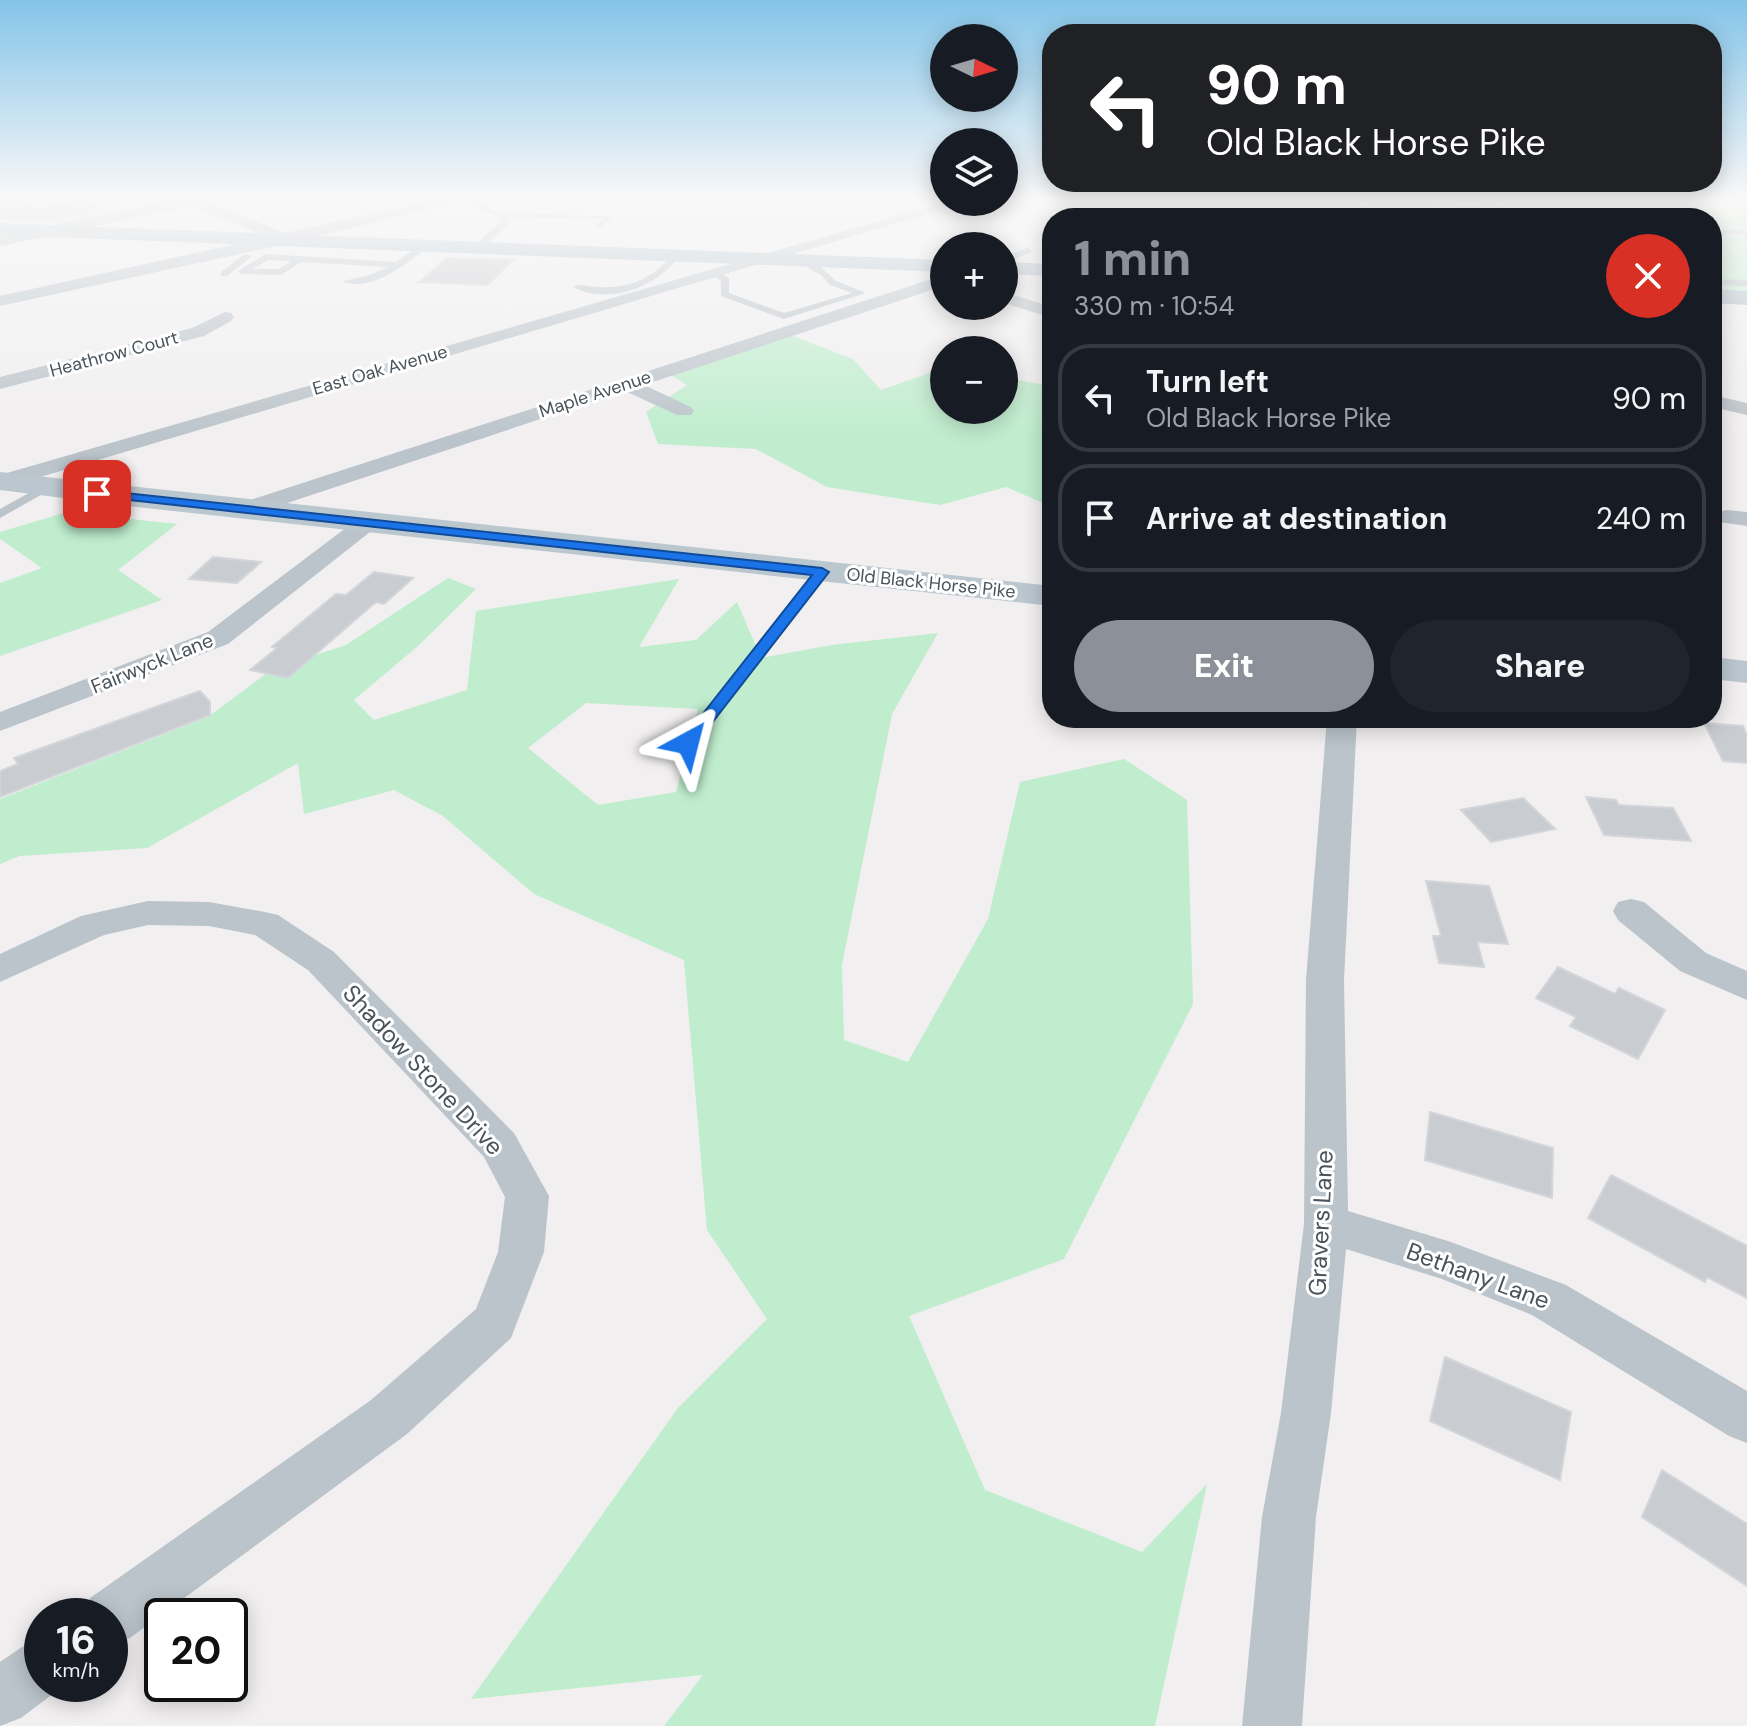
<!DOCTYPE html>
<html lang="en">
<head>
<meta charset="utf-8">
<style>
  body { margin:0; font-family:"DM Sans",sans-serif; background:#20242c; color:#f1f3f6; height:100vh; display:flex; flex-direction:column; font-size:30px; white-space:nowrap }
  * { box-sizing:border-box; margin:0 }
  p { font-size:26px; color:#9ea1a6 }
  .icon { flex:none; width:44px; height:44px; fill:none; stroke:currentColor; stroke-width:2; stroke-linecap:round; stroke-linejoin:round }
  .map { position:relative; flex:1; overflow:hidden }
  .sheet { position:absolute; left:1042px; top:208px; width:680px; height:520px; display:flex; flex-direction:column; background:#171b24; border-radius:32px; box-shadow:0 4px 20px #0003 }
  .sheet>* { flex:none }
  .hud { position:absolute; left:1042px; top:24px; width:680px; height:168px; border-radius:32px; box-shadow:0 4px 20px #0003; background:#202124; color:#fff; overflow:hidden }
  .needle { width:52px; rotate:95deg }
  .tools { position:absolute; left:930px; top:24px; display:grid; gap:16px }
  .tools a { display:grid; place-items:center; width:88px; height:88px; border-radius:50%; background:#171b24; box-shadow:0 4px 20px #0003; font-size:40px }
  .speed { position:absolute; left:24px; top:1598px; display:flex; gap:16px; font-size:40px; font-weight:700; text-align:center }
  .speed>* { display:grid; place-content:center; width:104px; height:104px; border-radius:50%; background:#171b24; box-shadow:0 4px 20px #0003; line-height:1 }
  .speed small { font-size:20px; font-weight:400 }
  .speed .limit { border:4px solid #111; border-radius:12px; background:#fff; color:#111 }
  .pin { position:absolute; display:grid; place-items:center; width:68px; height:68px; color:#fff; margin:-34px; border-radius:16px; box-shadow:0 4px 12px #0006 }
  .me { position:absolute; width:88px; margin:-44px; rotate:38deg; stroke-linejoin:round; filter:drop-shadow(0 0 6px #0008) }
  .turn { display:flex; align-items:center; gap:28px; height:168px; padding:0 32px; font-size:36px }
  .turn .icon { width:104px; height:104px; stroke-width:2.5 }
  .turn b { display:block; font-size:56px; line-height:68px }
  .round { display:grid; place-items:center; flex:none; width:84px; height:84px; border-radius:42px; background:#20242c }
  .head { display:flex; align-items:center; justify-content:space-between; height:136px; padding:0 32px }
  h1 { font-size:48px; font-weight:800; line-height:60px; color:#8c9099 }
  .primary-button { display:flex; gap:16px; margin-top:auto; padding:16px 32px }
  .primary-button a { flex:1; height:92px; border-radius:48px; background:#8c9099; color:#fff; font-size:32px; font-weight:800; line-height:92px; text-align:center }
  .primary-button a+a { background:#20242c; color:#f1f3f6 }
  ul { padding:0; list-style:none }
  li { display:flex; align-items:center; gap:24px; height:108px; margin:0 16px 12px; padding:0 16px; border:4px solid #363941; border-radius:32px }
  li div { flex:1 }
  li b { display:block; font-size:30px }
  li em { font-style:normal }
  .map>svg:first-child { display:block }
</style>
</head>
<body>
<div class="map">
<svg width="1747" height="1726" viewBox="0 0 1747 1726">
  <rect width="100%" height="100%" fill="#f1efef"/>
  <g fill="#bfedcd" fill-rule="evenodd">
    <polygon points="1747,198 1747,298 1712,296 1712,218 1355,218 1293,199"/>
    <polygon points="790,335 853,359 881,390 938,370 944,371 944,410 1004,410 1004,378 1052,386 1052,507 1006,487 940,505 827,487 756,449 658,444 646,412 687,385 669,374"/>
    <polygon points="67,512 177,524 118,570 162,600 0,656 0,583 42,568 0,539 0,532"/>
    <path d="M448,578L476,589L418,646L354,700L374,720L467,690L476,611L679,579L639,647L696,640L737,602L761,658L832,645L938,633L892,714L842,965L844,1040L908,1062L988,919L1020,782L1124,759L1187,800L1193,1004L1064,1259L909,1316L985,1490L1142,1552L1207,1484L1155,1726H664L703,1675L471,1699L678,1408L767,1319L707,1230L684,960L534,894L443,816L394,790L304,814L298,763L147,848L19,856L0,864V799L208,717L271,670L346,645ZM586,703L698,709L676,792L598,805L528,748Z"/>
  </g>
  <g fill="#c9ccd1" stroke="#d3d5da" stroke-width="2">
    <polygon points="0,198 19,198 37,208 84,200 105,211 51,222 6,220 0,216"/>
    <polygon points="447,258 513,260 488,285 419,282"/>
    <polygon points="213,557 261,562 237,583 189,579"/>
    <polygon points="374,572 413,578 384,604 376,602 288,678 250,670 277,648 272,647 336,594 346,595"/>
    <polygon points="200,691 210,702 210,715 0,797 0,771 18,764 14,758"/>
    <polygon points="1704,723 1743,726 1747,735 1747,763 1723,761"/>
    <polygon points="1586,797 1616,800 1619,805 1673,808 1691,841 1604,835"/>
    <polygon points="1523,798 1555,829 1491,842 1461,810"/>
    <polygon points="1426,881 1489,886 1508,944 1477,942 1484,967 1439,963 1433,936 1441,936"/>
    <polygon points="1558,967 1615,994 1619,988 1665,1010 1638,1059 1570,1026 1576,1017 1536,998"/>
    <polygon points="1430,1112 1553,1148 1552,1198 1425,1160"/>
    <polygon points="1611,1175 1747,1246 1747,1298 1707,1277 1705,1282 1588,1218"/>
    <polygon points="1445,1357 1571,1412 1560,1480 1430,1421"/>
    <polygon points="1662,1470 1747,1524 1747,1586 1642,1517"/>
  </g>
  <g fill="none" stroke-linecap="round" stroke-linejoin="round">
    <g fill="#bbc4cb" fill-rule="evenodd">
      <polygon points="37,198 70,198 67,200"/>
      <polygon points="468,198 501,212 613,217 599,228 595,226 602,219 506,217 509,220 507,226 478,251 475,246 501,220 497,216 458,199"/>
      <polygon points="1462,198 1513,198 1488,202 1516,218 1506,218 1478,202 1373,208 1363,212 1367,218 1359,218 1354,211 1372,204"/>
      <polygon points="1712,229 1747,231 1747,235 1712,233"/>
      <path d="M425,242L428,247C408,263 369,294 343,281L367,276L388,267L301,262L281,275L242,274L238,271L266,254L396,262ZM268,260L291,261L279,269H252Z"/>
      <polygon points="1029,247 1032,252 1004,263 1004,257"/>
      <path d="M673,253L680,255C659,286 609,306 573,287C581,283 589,287 599,287C629,289 655,278 673,253Z"/>
      <polygon points="245,254 252,256 227,276 221,276 221,272"/>
      <polygon points="810,257 836,281 866,293 784,319 721,296 721,281 708,272 715,270 729,278 729,293 784,313 852,293 830,285 821,275 809,269 806,260"/>
      <polygon points="1712,279 1747,280 1747,286 1712,285"/>
      <polygon points="45,484 55,487 0,518 0,509"/>
      <polygon points="822,568 827,569 827,575 694,746 682,746 680,743 682,740 817,569"/>
    </g>
    <g fill="#bbc4cb" fill-rule="evenodd">
      <polygon points="179,198 215,198 209,202 285,233 444,198 473,198 286,244 0,306 0,296 268,237 192,206 0,246 0,236"/>
      <polygon points="945,202 968,202 0,489 0,475"/>
      <polygon points="944,275 944,286 644,385 691,407 694,411 691,415 677,415 625,391 254,514 238,514 234,509 238,504"/>
      <polygon points="1004,292 1052,307 1052,318 1004,303"/>
      <polygon points="225,312 231,313 234,317 231,321 204,336 0,389 0,377 192,328"/>
      <polygon points="1712,395 1747,403 1747,415 1712,407"/>
      <polygon points="1727,510 1747,512 1747,526 1719,522 1715,517 1719,512"/>
      <polygon points="367,516 375,518 379,523 375,528 228,644 0,731 0,712 208,632 359,518"/>
      <polygon points="1327,718 1357,718 1344,980 1348,1211 1448,1241 1566,1285 1747,1391 1747,1443 1729,1436 1532,1315 1442,1279 1346,1249 1331,1413 1316,1517 1302,1726 1242,1726 1262,1517 1281,1413 1304,1224 1306,980"/>
      <polygon points="1631,899 1644,902 1706,953 1747,971 1747,1000 1680,971 1618,920 1613,911 1618,902"/>
      <polygon points="148,901 209,902 265,912 278,915 334,952 514,1133 549,1196 544,1252 511,1338 407,1434 130,1638 110,1646 110,1616 83,1616 90,1598 371,1400 476,1309 498,1252 505,1197 484,1157 308,970 255,935 209,926 148,925 104,935 0,982 0,954 81,916"/>
      <polygon points="42,1638 42,1684 64,1684 62,1687 21,1718 0,1726 0,1662 22,1647"/>
    </g>
    <g fill="#bbc7cf" fill-rule="evenodd">
      <polygon points="0,472 1052,586 1052,606 127,506 0,490"/>
      <polygon points="1712,657 1747,661 1747,683 1712,679"/>
    </g>
    <g fill="#afc0cc" fill-rule="evenodd">
      <polygon points="0,223 944,260 944,272 0,235"/>
      <polygon points="1004,262 1052,264 1052,276 1004,274"/>
      <polygon points="1712,289 1747,291 1747,305 1712,303"/>
    </g>
  </g>
  <linearGradient id="sky" x2="0" y2="1"><stop stop-color="#84c4e8"/><stop offset="0.45" stop-color="#f9f8f8"/><stop offset="1" stop-color="#f9f8f8" stop-opacity="0"/></linearGradient>
  <rect width="1747" height="440" fill="url(#sky)"/>
  <polygon fill="#1a73e8" stroke="#114b97" stroke-width="2" points="97,490 822,568 829,572 694,746 683,746 683,739 812,575 93,496 91,494"/>
  <g text-anchor="middle" stroke-width="6" stroke-linejoin="round" paint-order="stroke">
    <g font-size="18" fill="#48535b" stroke="#fff">
      <text transform="translate(114 354) rotate(-15)" y="6">Heathrow Court</text>
      <text transform="translate(380 370) rotate(-16)" y="6">East Oak Avenue</text>
      <text transform="translate(595 394) rotate(-18)" y="6">Maple Avenue</text>
      <text transform="translate(931 583) rotate(6)" y="6">Old Black Horse Pike</text>
    </g>
    <g font-size="20" fill="#48535b" stroke="#fff">
      <text transform="translate(152 663) rotate(-22)" y="7">Fairwyck Lane</text>
    </g>
    <g font-size="24" fill="#48535b" stroke="#fff">
      <text transform="translate(423 1070) rotate(47)" y="8">Shadow Stone Drive</text>
      <text transform="translate(1321 1223) rotate(-87)" y="8">Gravers Lane</text>
      <text transform="translate(1478 1276) rotate(20)" y="8">Bethany Lane</text>
    </g>
  </g>
</svg>
<div class="tools">
<a><svg class="needle" viewBox="-14 -14 28 28"><path d="M0-13l5 13h-10z" fill="#e53935"/><path d="M0 13l5-13h-10z" fill="#9ea1a6"/></svg></a>
<a><svg class="icon" aria-label="layers" viewBox="0 0 24 24"><path d="M12 4l9 5-9 5-9-5zM3 14l9 5 9-5"/></svg></a>
<a>+</a>
<a>−</a>
</div>
<div class="speed"><div>16<small>km/h</small></div><div class="limit">20</div></div>
<div class="pin" style="left:97px;top:494px;background:#d93025"><svg class="icon" aria-label="arrive" viewBox="0 0 24 24"><path d="M6 21V4h12l-3 4 3 4H6"/></svg></div>
<svg class="me" style="left:688px;top:743px" viewBox="-20 -20 40 40"><path d="M0-17L14 15 0 8-14 15z" fill="#1a73e8" stroke="#fff" stroke-width="4"/></svg>
<div class="hud">
<div class="turn"><svg class="icon" aria-label="left" viewBox="0 0 24 24"><path d="M17 20v-9H6M10 6l-5 5 5 5"/></svg><div><b>90 m</b>Old Black Horse Pike</div></div>
</div>
<section class="sheet">
<div class="head"><div><h1>1 min</h1><p>330 m · 10:54</p></div><a class="round" style="background:#d93025;color:#fff"><svg class="icon" aria-label="close" viewBox="0 0 24 24"><path d="M6 6l12 12M18 6L6 18"/></svg></a></div>
<ul>
<li><svg class="icon" aria-label="left" viewBox="0 0 24 24"><path d="M17 20v-9H6M10 6l-5 5 5 5"/></svg><div><b>Turn left</b><p>Old Black Horse Pike</p></div><em>90 m</em></li>
<li><svg class="icon" aria-label="arrive" viewBox="0 0 24 24"><path d="M6 21V4h12l-3 4 3 4H6"/></svg><div><b>Arrive at destination</b></div><em>240 m</em></li>
</ul>
<div class="primary-button"><a>Exit</a><a>Share</a></div>
</section>
</div>
</body>
</html>
